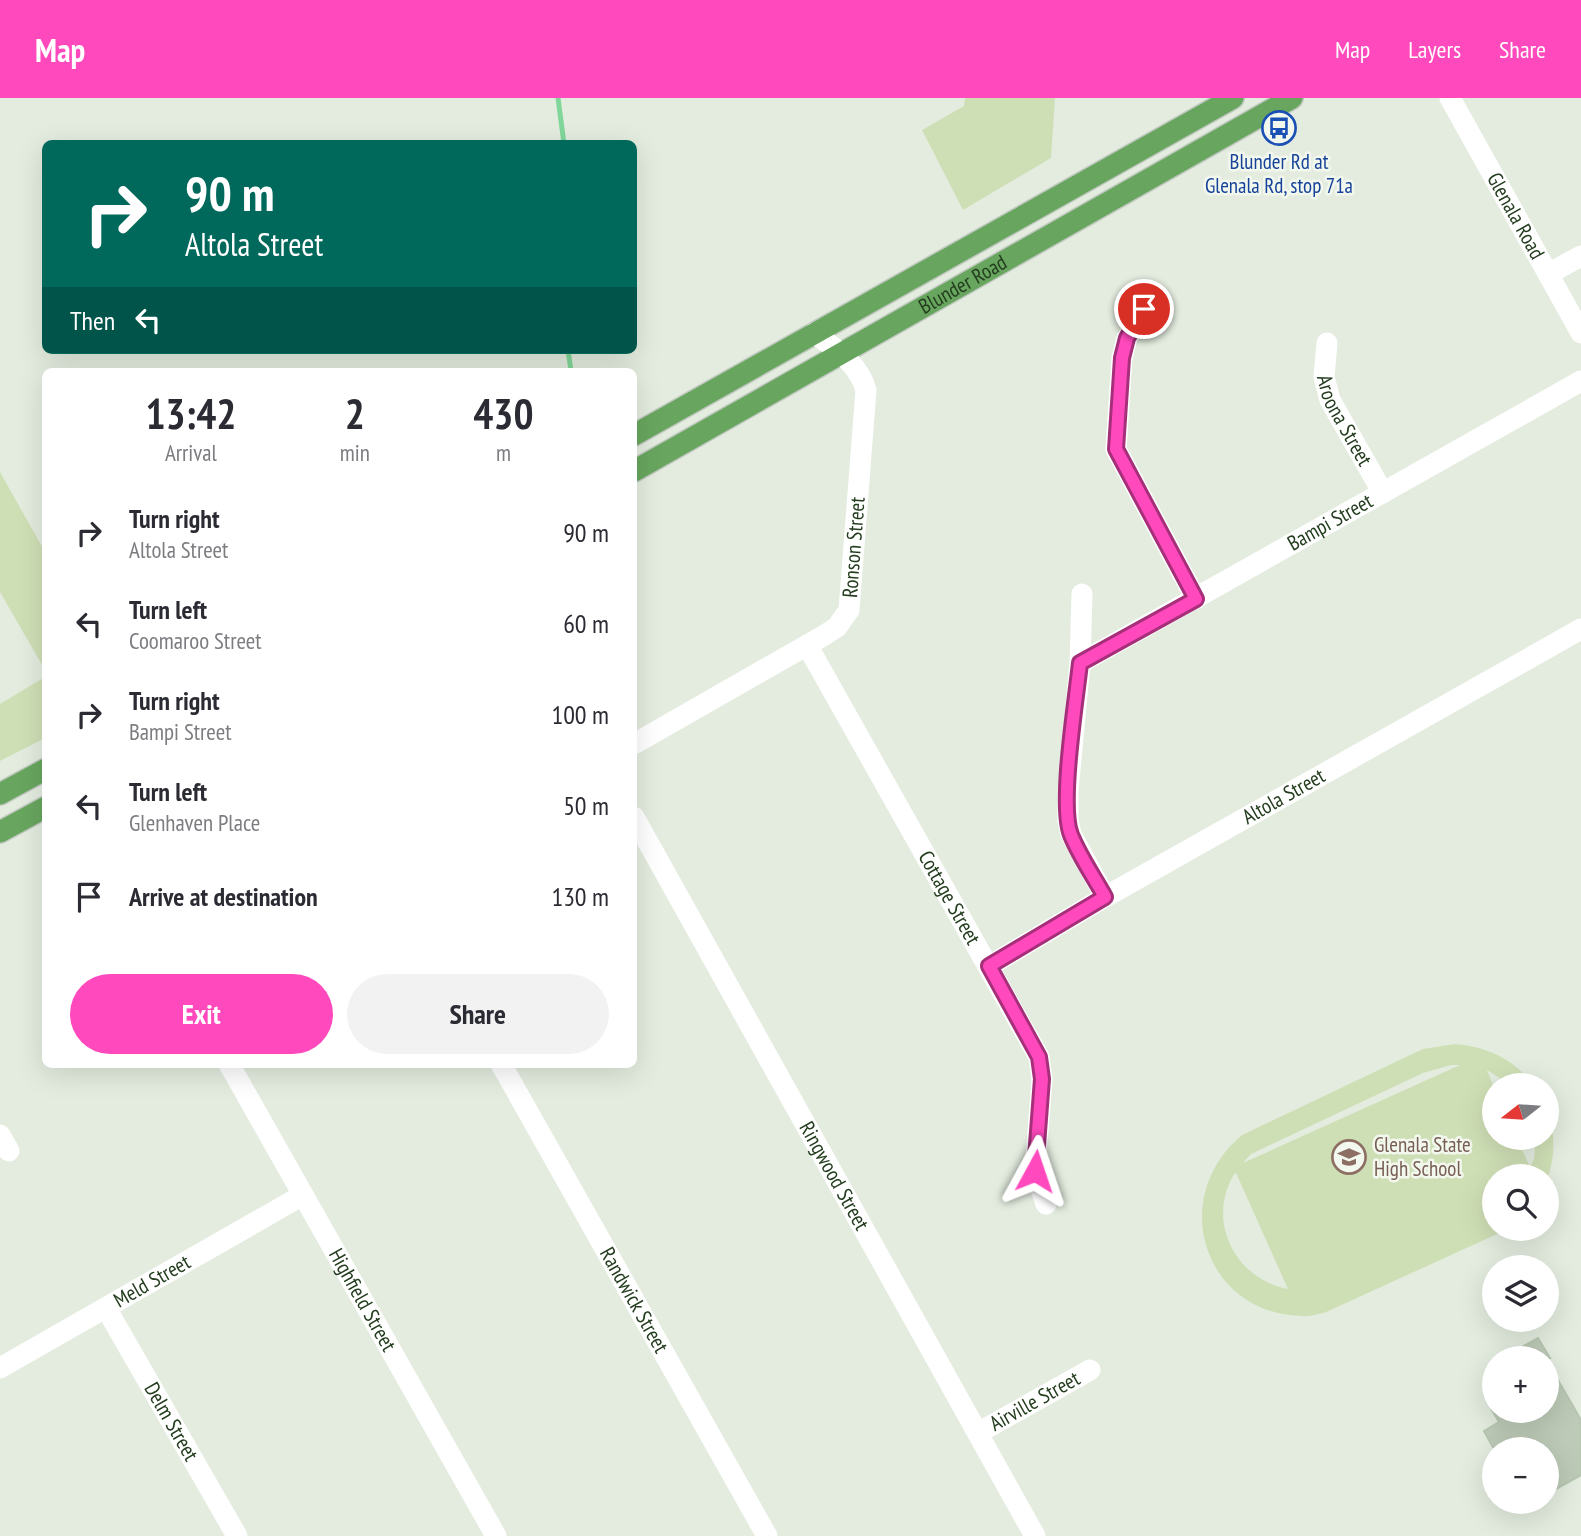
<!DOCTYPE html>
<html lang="en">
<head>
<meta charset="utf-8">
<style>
  body { margin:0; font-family:"PT Sans Narrow",sans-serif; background:#f2f2f3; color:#2b2b33; height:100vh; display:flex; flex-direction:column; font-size:26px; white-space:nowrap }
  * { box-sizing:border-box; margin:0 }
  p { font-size:23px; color:#7c7c81 }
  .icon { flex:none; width:38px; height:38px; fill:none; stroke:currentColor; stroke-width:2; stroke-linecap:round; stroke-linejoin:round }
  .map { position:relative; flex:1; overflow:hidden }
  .panel { position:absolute; left:42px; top:270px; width:595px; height:700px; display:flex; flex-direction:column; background:#fff; border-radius:10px; box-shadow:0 7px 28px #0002 }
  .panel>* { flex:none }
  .banner { position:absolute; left:42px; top:42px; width:595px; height:214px; border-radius:10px; box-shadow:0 7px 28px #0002; background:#00695c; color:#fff; overflow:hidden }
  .needle { width:46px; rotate:253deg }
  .controls { position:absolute; left:1482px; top:975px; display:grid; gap:14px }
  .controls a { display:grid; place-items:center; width:77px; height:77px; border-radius:50%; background:#fff; box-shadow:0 7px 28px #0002; font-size:35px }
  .pin { position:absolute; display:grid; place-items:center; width:60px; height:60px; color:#fff; margin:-30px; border:4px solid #fff; border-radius:50%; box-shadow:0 2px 7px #0007 }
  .me { position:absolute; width:77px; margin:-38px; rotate:5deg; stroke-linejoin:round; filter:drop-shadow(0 0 5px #0008) }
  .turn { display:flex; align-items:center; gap:24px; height:147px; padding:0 28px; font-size:32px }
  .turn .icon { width:91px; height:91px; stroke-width:2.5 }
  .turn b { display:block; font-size:49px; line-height:60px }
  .then { display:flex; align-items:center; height:66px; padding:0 28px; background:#0003; gap:14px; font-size:26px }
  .eta { display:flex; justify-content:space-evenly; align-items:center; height:119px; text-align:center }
  .eta b { font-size:42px; font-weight:800; line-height:49px }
  .action { display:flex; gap:14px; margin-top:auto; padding:14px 28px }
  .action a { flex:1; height:80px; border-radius:42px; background:#ff49bc; color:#fff; font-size:28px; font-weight:800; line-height:80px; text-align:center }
  .action a+a { background:#f2f2f3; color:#2b2b33 }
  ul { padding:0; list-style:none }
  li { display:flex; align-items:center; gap:21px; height:91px; padding:0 28px }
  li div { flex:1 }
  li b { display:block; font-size:26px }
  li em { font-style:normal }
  header { display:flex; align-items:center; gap:42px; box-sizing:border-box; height:98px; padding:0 35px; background:#ff49bc; color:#fff }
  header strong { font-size:33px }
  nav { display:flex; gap:38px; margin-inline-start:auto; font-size:24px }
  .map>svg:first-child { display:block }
</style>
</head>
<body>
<header>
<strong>Map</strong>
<nav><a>Map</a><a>Layers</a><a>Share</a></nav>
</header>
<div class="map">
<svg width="1581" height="1438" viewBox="0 0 1581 1438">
  <rect width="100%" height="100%" fill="#e3ecdf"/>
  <g fill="#cfdfb5" fill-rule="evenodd">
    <polygon points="965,0 1055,0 1051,60 963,112 922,32 964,8"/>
    <polygon points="0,374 45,454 45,572 0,494"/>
    <polygon points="45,579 45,640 0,663 0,606"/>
    <path d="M1455,946C1488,949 1513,961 1534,987H1511L1487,972L1494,990V1040H1517L1530,1069L1534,1061L1536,1040H1547V1010C1556,1035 1555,1059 1547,1083V1078H1494V1130L1508,1131L1324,1215C1317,1216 1309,1219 1303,1218C1205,1217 1166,1101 1242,1037L1408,958L1423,951ZM1451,967H1460L1243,1065L1251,1056L1423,975ZM1235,1075H1236L1288,1191C1235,1181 1205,1122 1235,1075Z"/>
  </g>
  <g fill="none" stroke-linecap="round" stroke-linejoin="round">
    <g stroke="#81d799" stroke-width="5">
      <polyline points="558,0 564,46"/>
      <polyline points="568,252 571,273"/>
    </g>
  </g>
  <g fill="#bdcab7" stroke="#b7c6b1" stroke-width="2">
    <polygon points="1538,1240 1550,1260 1502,1260"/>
    <polygon points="1547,1263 1581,1322 1581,1377 1547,1396 1547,1351 1494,1351 1484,1333 1499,1324 1492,1312 1547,1312"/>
  </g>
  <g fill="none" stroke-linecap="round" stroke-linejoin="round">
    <g stroke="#c1c9c0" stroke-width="24">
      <g id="major">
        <polyline points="634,337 1233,0"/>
        <path id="s13" d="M634,373L1292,0"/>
        <polyline points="0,696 46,671"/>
        <polyline points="0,734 46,709"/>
      </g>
    </g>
    <g stroke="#fff" stroke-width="21">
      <path id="s1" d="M1450,0L1581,235"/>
      <polyline points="1548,176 1581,158"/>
      <polyline points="1144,211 1127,240 1122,260 1116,351 1196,501"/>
      <path id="s2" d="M1327,245L1324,279L1330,302L1383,395"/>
      <polyline points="1082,496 1080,565 1068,693 1068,722 1071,736 1105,799"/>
      <path id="s3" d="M807,547L1039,959L1042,981L1035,1073L1046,1106"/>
      <path id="s4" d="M1080,565L1581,283"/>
      <path id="s5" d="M634,646L823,538L837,529L849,512L866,292C859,266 835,250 814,235"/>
      <path id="s6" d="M634,719L1035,1438"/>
      <path id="s7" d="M989,868L1105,799L1581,531"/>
      <path id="s8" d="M229,966L496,1438"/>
      <path id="s9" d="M501,966L767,1438"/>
      <polyline points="0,1037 9,1053"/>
      <path id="s10" d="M106,1210L237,1438"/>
      <path id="s11" d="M0,1270L303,1097"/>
      <path id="s12" d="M978,1335L1090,1272"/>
    </g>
    <use href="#major" stroke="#68a65f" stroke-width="21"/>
  </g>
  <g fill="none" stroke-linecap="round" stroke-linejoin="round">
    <g stroke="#a62f7a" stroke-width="18">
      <path id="route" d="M1035,1073L1042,981L1039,959L989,868L1105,799C1094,779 1080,759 1071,737C1059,707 1076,603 1080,565L1196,501L1116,351L1122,260L1127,240L1144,211"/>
    </g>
    <use href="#route" stroke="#ff49bc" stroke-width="12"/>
  </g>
  <defs>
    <g id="bus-ring" transform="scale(1.75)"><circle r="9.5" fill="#f3f8ef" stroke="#1a4fb4" stroke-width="1.5"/><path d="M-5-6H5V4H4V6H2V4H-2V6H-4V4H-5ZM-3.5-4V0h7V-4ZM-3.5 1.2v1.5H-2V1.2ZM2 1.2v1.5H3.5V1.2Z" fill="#1a4fb4"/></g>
    <g id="school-ring" transform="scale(1.75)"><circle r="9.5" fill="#f3f8ef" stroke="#8d6e63" stroke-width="1.5"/><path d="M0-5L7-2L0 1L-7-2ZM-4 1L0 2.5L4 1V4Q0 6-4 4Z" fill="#8d6e63"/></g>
  </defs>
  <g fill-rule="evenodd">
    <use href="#bus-ring" x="1279" y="30"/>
    <use href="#school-ring" x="1349" y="1059"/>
  </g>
  <g text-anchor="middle" stroke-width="5" stroke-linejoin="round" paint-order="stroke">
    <g font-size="21" fill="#164399" stroke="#f3f8ef">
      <text x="1279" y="71">Blunder Rd at<tspan x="1279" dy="24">Glenala Rd, stop 71a</tspan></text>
    </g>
    <g font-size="21" fill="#233d1e" stroke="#f3f8ef">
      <text dy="7" stroke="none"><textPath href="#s1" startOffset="135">Glenala Road</textPath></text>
      <text dy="7" stroke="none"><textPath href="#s13" startOffset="378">Blunder Road</textPath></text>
      <text dy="7" stroke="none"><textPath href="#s2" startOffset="82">Aroona Street</textPath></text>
      <text dy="7" stroke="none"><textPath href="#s4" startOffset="287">Bampi Street</textPath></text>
      <text dy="7" stroke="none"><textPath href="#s5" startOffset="318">Ronson Street</textPath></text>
      <text dy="7" stroke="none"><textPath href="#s7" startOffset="340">Altola Street</textPath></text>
      <text dy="7" stroke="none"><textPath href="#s3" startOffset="290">Cottage Street</textPath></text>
      <text dy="7" stroke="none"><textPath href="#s6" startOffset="411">Ringwood Street</textPath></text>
      <text dy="7" stroke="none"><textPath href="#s11" startOffset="175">Meld Street</textPath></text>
      <text dy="7" stroke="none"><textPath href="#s8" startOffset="271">Highfield Street</textPath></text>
      <text dy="7" stroke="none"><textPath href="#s9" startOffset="271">Randwick Street</textPath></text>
      <text dy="7" stroke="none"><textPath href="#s12" startOffset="65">Airville Street</textPath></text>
      <text dy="7" stroke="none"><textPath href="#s10" startOffset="131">Delm Street</textPath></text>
    </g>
    <g font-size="21" fill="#785e54" stroke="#f3f8ef" text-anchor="start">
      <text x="1374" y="1054">Glenala State<tspan x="1374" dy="24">High School</tspan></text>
    </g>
  </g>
</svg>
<div class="controls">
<a><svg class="needle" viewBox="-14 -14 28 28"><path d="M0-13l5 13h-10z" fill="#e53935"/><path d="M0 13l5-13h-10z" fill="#7c7c81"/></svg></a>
<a><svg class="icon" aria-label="search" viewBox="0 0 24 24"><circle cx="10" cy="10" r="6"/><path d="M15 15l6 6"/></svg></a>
<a><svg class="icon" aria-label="layers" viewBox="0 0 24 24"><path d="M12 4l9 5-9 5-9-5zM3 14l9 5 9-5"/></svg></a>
<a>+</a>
<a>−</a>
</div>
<div class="pin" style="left:1144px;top:211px;background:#d93025"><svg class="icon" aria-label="arrive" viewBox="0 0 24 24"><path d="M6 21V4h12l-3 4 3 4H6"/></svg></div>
<svg class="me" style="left:1035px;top:1073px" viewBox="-20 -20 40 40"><path d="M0-17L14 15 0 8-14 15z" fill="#ff49bc" stroke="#fff" stroke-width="4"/></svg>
<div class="banner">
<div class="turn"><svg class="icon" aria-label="right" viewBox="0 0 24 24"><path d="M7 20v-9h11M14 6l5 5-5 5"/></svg><div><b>90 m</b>Altola Street</div></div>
<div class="then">Then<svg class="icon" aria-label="left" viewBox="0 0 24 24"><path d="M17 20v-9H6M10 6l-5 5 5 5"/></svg></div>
</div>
<section class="panel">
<div class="eta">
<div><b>13:42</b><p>Arrival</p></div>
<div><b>2</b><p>min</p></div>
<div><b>430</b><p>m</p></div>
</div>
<ul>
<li><svg class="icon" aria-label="right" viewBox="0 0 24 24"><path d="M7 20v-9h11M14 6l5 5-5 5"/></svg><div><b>Turn right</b><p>Altola Street</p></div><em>90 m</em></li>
<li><svg class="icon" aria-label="left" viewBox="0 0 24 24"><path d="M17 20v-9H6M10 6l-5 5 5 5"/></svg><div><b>Turn left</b><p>Coomaroo Street</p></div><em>60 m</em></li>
<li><svg class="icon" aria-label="right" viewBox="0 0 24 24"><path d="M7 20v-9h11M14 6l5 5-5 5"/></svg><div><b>Turn right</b><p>Bampi Street</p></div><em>100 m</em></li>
<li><svg class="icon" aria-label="left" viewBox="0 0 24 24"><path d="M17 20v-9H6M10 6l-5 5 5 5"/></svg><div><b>Turn left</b><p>Glenhaven Place</p></div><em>50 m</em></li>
<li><svg class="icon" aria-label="arrive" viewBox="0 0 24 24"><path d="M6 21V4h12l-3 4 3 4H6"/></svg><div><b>Arrive at destination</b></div><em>130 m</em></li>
</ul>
<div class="action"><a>Exit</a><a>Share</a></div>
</section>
</div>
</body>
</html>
